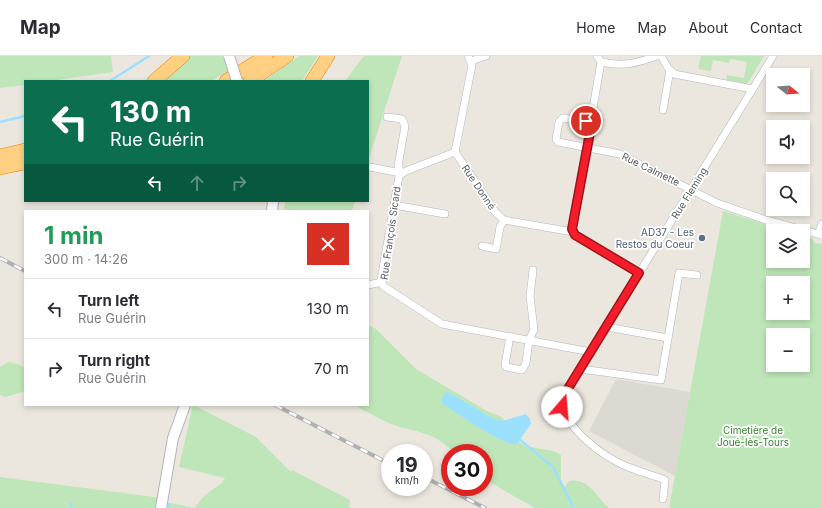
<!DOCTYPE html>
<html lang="en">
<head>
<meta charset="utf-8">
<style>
  body { margin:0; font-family:Inter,sans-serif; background:#f7f7f7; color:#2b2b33; height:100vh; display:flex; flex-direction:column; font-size:15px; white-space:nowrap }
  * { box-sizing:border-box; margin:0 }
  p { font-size:13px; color:#7c7c81 }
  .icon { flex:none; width:22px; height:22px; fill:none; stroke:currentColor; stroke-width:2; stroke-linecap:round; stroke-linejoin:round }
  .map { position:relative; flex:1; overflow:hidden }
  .details { position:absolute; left:24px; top:154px; width:345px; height:196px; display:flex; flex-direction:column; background:#fff; border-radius:0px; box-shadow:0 2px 6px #0003 }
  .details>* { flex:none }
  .banner { position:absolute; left:24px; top:24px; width:345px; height:122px; border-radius:0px; box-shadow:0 2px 6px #0003; background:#0b6e4f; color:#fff; overflow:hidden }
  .needle { width:26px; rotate:107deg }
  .fabs { position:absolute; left:766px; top:12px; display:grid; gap:8px }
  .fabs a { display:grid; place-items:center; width:44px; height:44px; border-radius:0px; background:#fff; box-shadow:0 2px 6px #0003; font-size:20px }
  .speed { position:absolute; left:381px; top:388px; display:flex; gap:8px; font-size:20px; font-weight:700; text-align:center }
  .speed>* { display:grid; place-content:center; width:52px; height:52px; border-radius:50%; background:#fff; box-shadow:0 2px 6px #0003; line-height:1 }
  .speed small { font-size:10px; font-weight:400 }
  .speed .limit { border:6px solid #d22; background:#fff; color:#111 }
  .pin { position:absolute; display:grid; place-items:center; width:34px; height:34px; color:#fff; margin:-17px; border:2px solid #fff; border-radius:50%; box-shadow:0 1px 4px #0007 }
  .me { position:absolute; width:44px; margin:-22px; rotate:18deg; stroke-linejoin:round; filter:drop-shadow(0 0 3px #0008) }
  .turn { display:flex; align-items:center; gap:14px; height:84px; padding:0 20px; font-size:18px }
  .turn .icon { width:52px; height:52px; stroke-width:2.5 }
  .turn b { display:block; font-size:28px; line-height:34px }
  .lanes { display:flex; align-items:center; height:38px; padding:0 20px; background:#0003; justify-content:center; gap:20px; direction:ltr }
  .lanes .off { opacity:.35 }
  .round { display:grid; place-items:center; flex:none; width:42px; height:42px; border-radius:0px; background:#f7f7f7 }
  .summary { display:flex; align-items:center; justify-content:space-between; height:68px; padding:0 20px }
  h1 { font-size:24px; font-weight:700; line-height:30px; color:#1e9e55 }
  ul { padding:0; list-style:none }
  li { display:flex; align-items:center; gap:12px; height:60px; padding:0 20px; border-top:1px solid #e1e1e2 }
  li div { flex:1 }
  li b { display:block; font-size:15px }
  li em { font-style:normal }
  header { display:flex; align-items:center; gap:24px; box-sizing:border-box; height:56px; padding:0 20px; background:#fff; border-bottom:1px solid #e1e1e2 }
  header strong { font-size:19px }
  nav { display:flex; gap:22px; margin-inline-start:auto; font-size:14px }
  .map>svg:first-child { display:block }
</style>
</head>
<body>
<header>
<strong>Map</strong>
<nav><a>Home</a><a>Map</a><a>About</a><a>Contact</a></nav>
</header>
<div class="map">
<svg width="822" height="452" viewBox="0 0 822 452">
  <rect width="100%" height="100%" fill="#ece7de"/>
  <polygon fill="#dcd9d3" points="616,323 690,336 675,420 589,375"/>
  <g fill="#bee6b8" fill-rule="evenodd">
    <polygon points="0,0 111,0 113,16 50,25 25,25 25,29 0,32"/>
    <polygon points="189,0 224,0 229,15 210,25 159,25"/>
    <polygon points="299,0 318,0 302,25 264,25"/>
    <polygon points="364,0 402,0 368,105 368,25 345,25"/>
    <polygon points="701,0 764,0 747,28 726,24 727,19 744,22 747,6 730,3 729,7 713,4 711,15 698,13"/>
    <polygon points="285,145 355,145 352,155 284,155"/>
    <path d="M723,155L787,175H773V205H803V180L812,182L814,187L822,188V452H669ZM773,227H803V257H773ZM773,279H803V309H773Z"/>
    <path d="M368,269L376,273L416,313L487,355L502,361L518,385L525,390L553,395L561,399V425L564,432L569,425C589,421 596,441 609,452H535L484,423V397H454C435,376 419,377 394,369C380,364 367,356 355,349H368Z"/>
    <polygon points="8,306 18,308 25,312 25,335 6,341 0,339 0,311"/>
    <polygon points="193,349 256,381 291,416 292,414 350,444 349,452 170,452 171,447 194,452 205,439 222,427 225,422 179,411"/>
    <polygon points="0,421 162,442 161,452 0,452"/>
  </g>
  <path fill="#9be1ff" d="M448,336L496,364L502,365L526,358L530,363L531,368L517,388C504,391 456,356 443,348L441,345L445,337Z"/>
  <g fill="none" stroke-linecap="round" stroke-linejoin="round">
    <g stroke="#9be1ff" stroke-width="2.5">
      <polyline points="110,25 149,0"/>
      <polyline points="0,66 25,60"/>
      <polyline points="518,382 553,411 574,452"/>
      <polyline points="70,447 72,452"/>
      <polyline points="169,452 169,448"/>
    </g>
    <g stroke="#b2b6bb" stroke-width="8">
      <g id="street">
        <polyline points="468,0 472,9 455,96 406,115 399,120 381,224 383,230 442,268 591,296"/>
        <path d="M597,0L601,6C622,11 637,7 657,0"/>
        <polyline points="661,0 668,12 674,18 752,33"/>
        <polyline points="471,5 486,0"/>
        <polyline points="601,6 572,173 575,179 639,217"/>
        <polyline points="663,54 670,14"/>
        <polyline points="387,61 402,63 405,70 398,110 401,117"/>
        <polyline points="592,66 563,62 559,66 556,83 558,86 620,98 717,147 766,164 822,179"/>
        <polyline points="455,96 496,157 504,164 573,176"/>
        <polyline points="370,111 401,117"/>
        <polyline points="394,149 445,158"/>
        <polyline points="818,178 822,168"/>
        <polyline points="482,190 496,193 500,171 504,164"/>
        <polyline points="368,229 382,226"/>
        <polyline points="607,271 668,282"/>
        <polyline points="510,280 505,309 506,311 522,314 526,307 529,284 534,274 530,240 533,214"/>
        <polyline points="581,313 661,324 679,217 697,219"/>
        <path d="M663,443L665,424C653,419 640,416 628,411C603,401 564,372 561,344L773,0"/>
      </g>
    </g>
    <g stroke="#b0b6bb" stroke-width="12">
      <g id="secondary">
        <polyline points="272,155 273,145"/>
        <polyline points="161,452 173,382 185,349"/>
      </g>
    </g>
    <g stroke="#ea8200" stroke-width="14">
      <g id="highway">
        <polyline points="154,25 183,0"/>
        <polyline points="226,25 266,0"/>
        <polyline points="250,25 287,0"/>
        <polyline points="312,25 328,0"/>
        <polyline points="0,100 25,94"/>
        <polyline points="0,112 25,107"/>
      </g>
    </g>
    <use href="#street" stroke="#fff" stroke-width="7"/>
    <use href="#secondary" stroke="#fff" stroke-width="10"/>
    <use href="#highway" stroke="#ffcf82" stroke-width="13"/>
    <g stroke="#afb0b1" stroke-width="4">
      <g id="rail">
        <polyline points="0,202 25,215"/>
        <polyline points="275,349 390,408"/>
        <polyline points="424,421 485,452"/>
      </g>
    </g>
    <use href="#rail" stroke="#fff" stroke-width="2.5" stroke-dasharray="8" stroke-linecap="butt"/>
    <g stroke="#b0b6bb" stroke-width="12" stroke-linecap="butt">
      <polyline id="secondary-bridge" points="229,0 237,25"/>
    </g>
    <use href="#secondary-bridge" stroke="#fff" stroke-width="10"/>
  </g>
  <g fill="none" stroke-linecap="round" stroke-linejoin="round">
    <g stroke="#9f131b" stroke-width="10">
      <polyline id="route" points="562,351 561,344 639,217 575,179 572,173 592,66 586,65"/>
    </g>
    <use href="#route" stroke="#f41d29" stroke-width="7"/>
  </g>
  <circle fill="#5c6f8a" stroke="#fff" stroke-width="1.5" cx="702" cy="182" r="4"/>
  <g text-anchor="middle" stroke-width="3.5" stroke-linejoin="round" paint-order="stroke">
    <g font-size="10" fill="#575d61" stroke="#fff">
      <text transform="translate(651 113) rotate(26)" y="4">Rue Calmette</text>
      <text transform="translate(479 131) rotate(56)" y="4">Rue Donné</text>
      <text transform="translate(689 137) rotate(-58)" y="4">Rue Fleming</text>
      <text transform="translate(390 177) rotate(-82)" y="4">Rue François Sicard</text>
    </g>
    <g font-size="10" fill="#4e5e75" stroke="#fff" text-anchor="end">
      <text x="694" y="180">AD37 - Les<tspan x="694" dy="12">Restos du Coeur</tspan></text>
    </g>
    <g font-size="10" fill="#35822e" stroke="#fff">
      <text x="753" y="378">Cimetière de<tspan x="753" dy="12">Joué-lès-Tours</tspan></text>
    </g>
  </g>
</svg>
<div class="fabs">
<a><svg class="needle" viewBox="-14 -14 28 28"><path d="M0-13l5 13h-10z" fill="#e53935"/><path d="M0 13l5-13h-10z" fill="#7c7c81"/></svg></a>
<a><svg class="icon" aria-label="sound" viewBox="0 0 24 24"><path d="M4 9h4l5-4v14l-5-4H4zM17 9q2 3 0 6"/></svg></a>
<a><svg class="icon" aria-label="search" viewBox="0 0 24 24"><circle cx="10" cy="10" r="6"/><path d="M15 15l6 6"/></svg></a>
<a><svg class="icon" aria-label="layers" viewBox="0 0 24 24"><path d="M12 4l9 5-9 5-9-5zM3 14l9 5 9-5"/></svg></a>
<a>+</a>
<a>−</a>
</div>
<div class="speed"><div>19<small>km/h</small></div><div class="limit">30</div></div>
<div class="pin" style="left:586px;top:65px;background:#d93025"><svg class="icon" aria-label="arrive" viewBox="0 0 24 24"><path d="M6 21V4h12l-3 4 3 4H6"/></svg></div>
<svg class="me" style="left:562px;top:351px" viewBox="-20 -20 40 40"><circle r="19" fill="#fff"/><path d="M0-13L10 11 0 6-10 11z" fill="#f41d29"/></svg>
<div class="banner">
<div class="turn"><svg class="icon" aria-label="left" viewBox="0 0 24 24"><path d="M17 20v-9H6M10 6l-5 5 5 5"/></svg><div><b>130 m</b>Rue Guérin</div></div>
<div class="lanes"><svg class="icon" aria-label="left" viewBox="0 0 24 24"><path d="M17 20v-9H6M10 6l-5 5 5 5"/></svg><svg class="icon off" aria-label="ahead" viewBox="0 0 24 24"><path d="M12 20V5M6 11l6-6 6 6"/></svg><svg class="icon off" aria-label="right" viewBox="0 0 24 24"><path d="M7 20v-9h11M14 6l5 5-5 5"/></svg></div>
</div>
<section class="details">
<div class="summary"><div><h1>1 min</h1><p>300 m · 14:26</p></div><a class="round" style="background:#d93025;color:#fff"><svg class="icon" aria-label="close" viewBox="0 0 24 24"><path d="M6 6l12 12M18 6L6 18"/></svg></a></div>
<ul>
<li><svg class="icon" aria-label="left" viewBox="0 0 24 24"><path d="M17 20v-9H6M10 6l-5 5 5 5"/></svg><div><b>Turn left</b><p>Rue Guérin</p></div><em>130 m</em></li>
<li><svg class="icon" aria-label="right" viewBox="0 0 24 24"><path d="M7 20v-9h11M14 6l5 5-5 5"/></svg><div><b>Turn right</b><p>Rue Guérin</p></div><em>70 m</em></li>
</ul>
</section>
</div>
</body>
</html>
